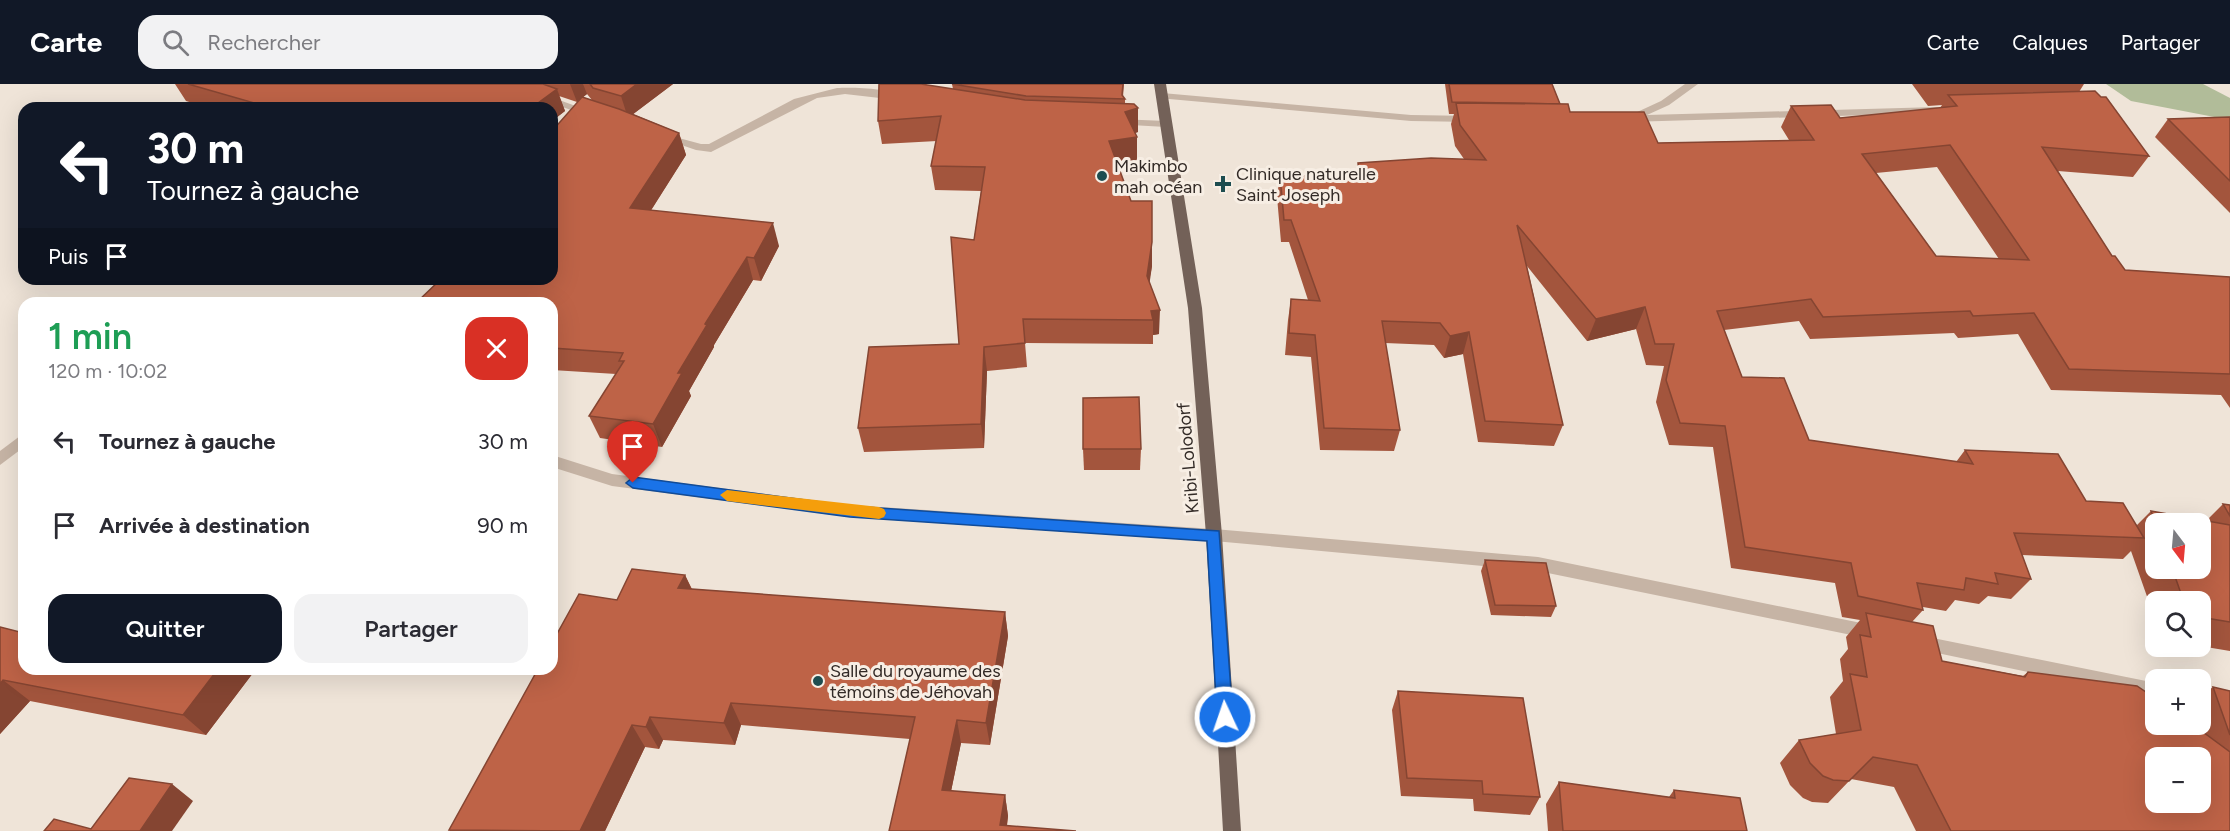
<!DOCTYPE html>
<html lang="fr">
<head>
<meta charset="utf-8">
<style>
  body { margin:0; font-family:Figtree,sans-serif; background:#f2f2f3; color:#2b2b33; height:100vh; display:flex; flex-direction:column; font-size:22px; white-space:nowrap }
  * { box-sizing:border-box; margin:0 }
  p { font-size:20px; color:#7c7c81 }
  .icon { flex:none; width:33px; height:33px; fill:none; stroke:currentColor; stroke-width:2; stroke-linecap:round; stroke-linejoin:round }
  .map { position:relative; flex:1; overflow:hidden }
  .side { position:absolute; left:18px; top:213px; width:540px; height:378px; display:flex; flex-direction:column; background:#fff; border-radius:18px; box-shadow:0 6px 24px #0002 }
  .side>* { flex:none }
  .hud { position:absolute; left:18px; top:18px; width:540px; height:183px; border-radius:18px; box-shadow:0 6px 24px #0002; background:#111827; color:#fff; overflow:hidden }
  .needle { width:39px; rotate:164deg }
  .controls { position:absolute; left:2145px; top:429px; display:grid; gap:12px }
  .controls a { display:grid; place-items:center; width:66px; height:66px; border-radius:12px; background:#fff; box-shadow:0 6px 24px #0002; font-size:30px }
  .pin { position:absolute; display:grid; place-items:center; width:51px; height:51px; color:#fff; margin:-62px -26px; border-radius:50% 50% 50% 0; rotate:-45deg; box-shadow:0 0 6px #0007 }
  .pin .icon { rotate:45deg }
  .me { position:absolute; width:66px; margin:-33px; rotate:357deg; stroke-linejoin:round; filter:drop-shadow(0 0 4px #0008) }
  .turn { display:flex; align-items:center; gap:21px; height:126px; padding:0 30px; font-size:27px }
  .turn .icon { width:78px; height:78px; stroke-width:2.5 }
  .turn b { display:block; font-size:42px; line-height:51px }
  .then { display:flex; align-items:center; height:57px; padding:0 30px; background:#0003; gap:12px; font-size:22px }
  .round { display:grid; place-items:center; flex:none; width:63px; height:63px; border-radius:18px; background:#f2f2f3 }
  .head { display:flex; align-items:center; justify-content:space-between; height:102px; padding:0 30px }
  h1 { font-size:36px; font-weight:600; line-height:45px; color:#1e9e55 }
  .button { display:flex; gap:12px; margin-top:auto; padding:12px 30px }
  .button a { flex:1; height:69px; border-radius:18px; background:#111827; color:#fff; font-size:24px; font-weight:600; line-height:69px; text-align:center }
  .button a+a { background:#f2f2f3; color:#2b2b33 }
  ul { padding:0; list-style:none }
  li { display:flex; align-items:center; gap:18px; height:84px; padding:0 30px }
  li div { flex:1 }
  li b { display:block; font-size:22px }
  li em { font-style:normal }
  header { display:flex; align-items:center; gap:36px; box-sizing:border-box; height:84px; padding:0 30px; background:#111827; color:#fff }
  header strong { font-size:28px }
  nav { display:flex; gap:33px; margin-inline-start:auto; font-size:21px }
  .search { width:420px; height:54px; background:#f2f2f3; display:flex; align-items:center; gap:15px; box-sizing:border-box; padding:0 21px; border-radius:18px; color:#7c7c81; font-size:22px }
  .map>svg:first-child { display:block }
</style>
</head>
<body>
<header>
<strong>Carte</strong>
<div class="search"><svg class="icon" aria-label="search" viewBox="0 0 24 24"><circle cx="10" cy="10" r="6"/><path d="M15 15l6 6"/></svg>Rechercher</div>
<nav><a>Carte</a><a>Calques</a><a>Partager</a></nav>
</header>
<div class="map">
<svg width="2230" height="747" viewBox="0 0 2230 747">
  <rect width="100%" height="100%" fill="#efe4d8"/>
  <polygon fill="#b1bc99" points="2106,0 2203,0 2230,14 2230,36 2131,17"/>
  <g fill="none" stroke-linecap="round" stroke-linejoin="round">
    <g fill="#c6b4a5" fill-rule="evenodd">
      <polygon points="498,0 515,0 595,29 589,32 585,31"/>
      <polygon points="1685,0 1698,0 1669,21 1647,31 1937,23 1943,26 1937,29 1628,38 1622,35 1661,17"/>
      <path d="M837,4C852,3 892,4 903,13L897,16L845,10L817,14L711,68L696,66L658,53L664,50L701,60H709L794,15Z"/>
      <polygon points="1162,9 1411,31 1473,32 1479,35 1473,38 1411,37 1158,14 1158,10"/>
      <polygon points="1117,35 1166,37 1172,40 1166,43 1113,40 1113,36"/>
      <polygon points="24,349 24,363 0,381 0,367"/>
      <polygon points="552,371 612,390 850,421 1214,445 1538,473 1871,541 1877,543 1879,548 1877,553 1871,555 1538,487 1214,457 850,433 612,402 552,383"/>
      <polygon points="1918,551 2156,599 2156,615 1918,565 1912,563 1910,558 1912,553"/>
    </g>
    <polygon fill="#736158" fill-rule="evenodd" points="1154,0 1166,0 1202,224 1222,451 1241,747 1223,747 1206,451 1188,224"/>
  </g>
  <g fill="#a3553d" fill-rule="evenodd">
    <path d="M175,0H673L633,30L679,49L686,71L651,126L779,162L761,197L753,196L714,261V263L689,307L691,312L662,363L600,354L589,332L616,290L552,286V195L577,18L559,12L565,27L552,37V24H209L186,17ZM587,10L592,16L583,13Z"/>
    <polygon points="952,0 1124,0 1123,13 1125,15 1125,20 1138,48 1135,49 1137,76 1117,80 1131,117 1152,158 1152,182 1149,198 1159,250 1153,251 1153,260 1025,259 1027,283 987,287 984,364 864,368 858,344 959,260 981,107 935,106 931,82 937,57 882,60 878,37 953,5"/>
    <path d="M1445,0H1552L1560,20L1570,28L1658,59L1789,56L1781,43L1791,22L1840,34L1940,24L1942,21L1928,22L1912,0H2084L2079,8L2149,72L2133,93L2058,87L2112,172L2125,186L2230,193V324L2221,311L2051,306L2018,250L1958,254L1954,249L1810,255L1799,237L1724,246L1742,293L1809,356L1956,378L1965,366L2086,417L2137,441L2151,427L2206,437L2223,420L2230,421V567L2200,562V518H2156V538L2131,467L2123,475L2022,471L2031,495L2011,515L1988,512L1979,520L1955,516L1946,527L1923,523V526L1912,538L1942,577L2023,592L2028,588L2156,640H2200V613L2213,603L2230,607V747H1916L1894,703L1851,695L1828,719L1812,718L1803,714L1790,701L1780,679L1799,656L1836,650L1830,613L1843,597L1840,575L1848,565L1846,553L1860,536L1842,533L1835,499L1731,484L1713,363L1669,361L1656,318L1664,282L1646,281L1636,245L1587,257L1527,182L1563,341L1554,362L1478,358L1463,270L1444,274L1434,261L1385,259L1400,346L1394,367L1320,366L1311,273L1285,271L1288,236L1291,215L1308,216L1289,158H1281L1277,113L1280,91L1356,93L1358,79L1464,75L1455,62L1451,40L1454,30H1449ZM1937,83L1999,175L1936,172L1876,89ZM2156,440L2200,484H2156Z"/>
    <polygon points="2230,33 2230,129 2155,53 2168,35"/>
    <polygon points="1083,365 1141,365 1140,386 1084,386"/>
    <polygon points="1485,476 1556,522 1551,533 1491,531 1481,487"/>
    <polygon points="685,491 692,505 1005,528 1008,552 990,661 961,659 951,707 1005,711 1008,732 1007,742 889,747 910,655 741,641 735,661 663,656 659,665 645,663 605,747 450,747 449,746 617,516"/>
    <polygon points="0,543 24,585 256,585 206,651 30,617 0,650"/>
    <polygon points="1398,607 1540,713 1530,731 1474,727 1473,715 1401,712 1392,626"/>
    <polygon points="1559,698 1669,713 1674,706 1747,747 1548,747 1546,720"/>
  </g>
  <g fill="#854532">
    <polygon points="570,0 583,0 587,10 577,18"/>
    <polygon points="637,0 673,0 628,34 621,12"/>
    <polygon points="557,5 565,27 552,37 552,24 531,24"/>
    <polygon points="1138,24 1138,48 1125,52 1125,28"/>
    <polygon points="679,49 686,71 638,147 630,124"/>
    <polygon points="1137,53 1137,76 1109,81 1109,57"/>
    <polygon points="773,139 779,162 761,197 754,174"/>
    <polygon points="1152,158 1152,182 1147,217 1147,192"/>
    <polygon points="747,173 753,196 714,261 714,263 689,307 691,312 662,363 653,340 678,289 705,240"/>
    <polygon points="1645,223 1636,245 1587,257 1596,235"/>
    <polygon points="1160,226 1159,250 1153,251 1153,236 1151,227"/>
    <polygon points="1469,248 1463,270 1444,274 1450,252"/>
    <polygon points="984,263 987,287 984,364 981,340"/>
    <polygon points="685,491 696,515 678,504"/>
    <polygon points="1005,528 1008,552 990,661 986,639"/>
    <polygon points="218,585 256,585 206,651 183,631"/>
    <polygon points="3,596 30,617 0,650 0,600"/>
    <polygon points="731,619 741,641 735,661 724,639"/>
    <polygon points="650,633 663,656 659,665 646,643"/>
    <polygon points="957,636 961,659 947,727 942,706"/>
    <polygon points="632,641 645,663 605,747 580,747"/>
    <polygon points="172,700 193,717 172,747 140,747"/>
    <polygon points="1005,711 1008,732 1006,747 1000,741"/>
  </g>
  <g fill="#be6347" stroke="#854532" stroke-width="1.5" fill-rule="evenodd">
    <polygon points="188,0 543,0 557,5 531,24 272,24"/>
    <polygon points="590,0 637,0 621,12 593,4"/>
    <polygon points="879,0 921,0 1025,16 1134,20 1138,24 1125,28 1137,53 1109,57 1131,117 1152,117 1152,158 1147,192 1160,226 1151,227 1153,236 1023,235 1025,259 984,263 981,340 858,344 869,263 959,260 951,153 974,156 985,83 931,82 941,32 878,37"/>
    <polygon points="952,0 1123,0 1122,11 1125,15 1026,12"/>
    <polygon points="1449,0 1552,0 1560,20 1452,18"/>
    <path d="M2095,7L2101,13H2106L2149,72L2042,63L2112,172H2115L2125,186L2230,193V290L2069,285L2034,229L1973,232L1970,227L1823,233L1811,215L1717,227L1742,293L1784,294L1809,356L1973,380L1965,366L2058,370L2086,417L2123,419L2144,454L2014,449L2031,495L1995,489L1998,500L1966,494L1964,506L1917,499L1923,526L1858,512L1851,479L1745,463L1725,342L1680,339L1666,296L1674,260H1655L1645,223L1596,235L1517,141L1563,341L1485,337L1469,248L1450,252L1440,239L1382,237L1400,346L1324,344L1315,251L1289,249L1291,215L1320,217L1291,136H1284L1280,91L1360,94L1358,79L1431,74L1486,76L1460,41L1456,19L1568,20L1570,28H1644L1658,59L1814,56L1791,22L1831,21L1840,34L1957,22L1948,11ZM1950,61L2029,176L1936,172L1862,70Z"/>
    <polygon points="582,13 619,25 679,49 630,124 773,139 754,174 747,173 705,240 707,241 678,289 682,289 653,340 589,332 624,277 619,277 623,269 552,264 552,219 416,219 441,195 552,195 552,47"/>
    <polygon points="2230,33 2230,97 2168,35"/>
    <polygon points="1139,313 1141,365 1083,365 1083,314"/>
    <polygon points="2223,420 2230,421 2230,432"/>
    <polygon points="2151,427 2230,441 2230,538 2200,533 2200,518 2184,518 2172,484 2200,484 2200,440 2156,440"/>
    <polygon points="1485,476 1546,479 1556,522 1495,521"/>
    <polygon points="632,485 685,491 678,504 1005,528 986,639 957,636 942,706 1005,711 1000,741 1076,747 889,747 915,633 731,619 724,639 650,633 646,643 632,641 580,747 449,746 538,585 552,585 552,559 579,510 617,516"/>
    <path d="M1866,529L1933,542L1942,577L2025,593L2028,588L2137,602L2156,615V640H2192L2230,668V747H1951L1917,681L1873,673L1849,697L1833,696L1823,692L1810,679L1799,656L1861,646L1850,590L1867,593L1860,551L1871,553ZM2156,674H2200V718H2156Z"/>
    <polygon points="0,543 24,549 24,585 218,585 183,631 3,596 0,600"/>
    <polygon points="2213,603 2230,607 2230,651"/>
    <polygon points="1398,607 1523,614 1540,713 1483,710 1482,697 1407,694"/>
    <polygon points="129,694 172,700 140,747 44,747 54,735 91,745"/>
    <polygon points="1559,698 1675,714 1674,706 1740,714 1747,747 1563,747"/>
  </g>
  <polygon fill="#1a73e8" stroke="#114b97" stroke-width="1.5" points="633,393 850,422 1219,447 1233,633 1231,638 1225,641 1220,638 1217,633 1207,457 850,433 633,404 626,399"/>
  <polygon fill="#f59e0b" points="727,406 879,423 884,425 886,429 884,433 879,435 727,417 720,411"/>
  <g fill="#1e4d50" stroke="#f7eee4" stroke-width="2">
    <circle cx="1102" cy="92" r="6"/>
    <path d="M1220 91h6v6h6v6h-6v6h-6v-6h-6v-6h6z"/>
    <circle cx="818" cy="597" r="6"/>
  </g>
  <g text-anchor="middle" stroke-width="6" stroke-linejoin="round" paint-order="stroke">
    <g font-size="18" fill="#322a26" stroke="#f7eee4" text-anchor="start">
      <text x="1114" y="88">Makimbo<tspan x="1114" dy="21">mah océan</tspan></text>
      <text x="1236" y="96">Clinique naturelle<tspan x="1236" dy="21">Saint Joseph</tspan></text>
      <text x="830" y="593">Salle du royaume des<tspan x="830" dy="21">témoins de Jéhovah</tspan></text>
    </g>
    <g font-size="18" fill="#322a26" stroke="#f7eee4">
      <text transform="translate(1188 374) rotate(-95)" y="6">Kribi-Lolodorf</text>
    </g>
  </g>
</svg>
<div class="controls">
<a><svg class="needle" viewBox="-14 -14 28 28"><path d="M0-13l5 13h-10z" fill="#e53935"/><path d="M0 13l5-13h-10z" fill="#7c7c81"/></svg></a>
<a><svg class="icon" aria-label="search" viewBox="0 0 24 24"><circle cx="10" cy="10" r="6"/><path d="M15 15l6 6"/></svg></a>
<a>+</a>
<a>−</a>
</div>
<div class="pin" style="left:633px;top:399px;background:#d93025"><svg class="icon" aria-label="arrive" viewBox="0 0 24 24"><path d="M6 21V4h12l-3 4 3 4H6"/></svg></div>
<svg class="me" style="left:1225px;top:633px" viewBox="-20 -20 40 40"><circle r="17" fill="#1a73e8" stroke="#fff" stroke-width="3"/><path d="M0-11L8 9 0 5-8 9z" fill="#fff"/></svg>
<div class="hud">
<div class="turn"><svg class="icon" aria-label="left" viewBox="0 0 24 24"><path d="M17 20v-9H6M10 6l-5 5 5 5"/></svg><div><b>30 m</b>Tournez à gauche</div></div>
<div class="then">Puis<svg class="icon" aria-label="arrive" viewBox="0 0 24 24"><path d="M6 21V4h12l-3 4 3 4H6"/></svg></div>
</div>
<section class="side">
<div class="head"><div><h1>1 min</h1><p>120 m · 10:02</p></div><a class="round" style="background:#d93025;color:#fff"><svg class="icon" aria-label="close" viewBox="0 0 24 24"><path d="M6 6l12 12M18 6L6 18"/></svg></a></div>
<ul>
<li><svg class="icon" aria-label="left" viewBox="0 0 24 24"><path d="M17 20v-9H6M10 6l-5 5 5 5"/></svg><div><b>Tournez à gauche</b></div><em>30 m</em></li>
<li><svg class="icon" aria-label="arrive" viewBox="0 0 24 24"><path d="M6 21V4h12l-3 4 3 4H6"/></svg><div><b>Arrivée à destination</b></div><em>90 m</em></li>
</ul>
<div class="button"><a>Quitter</a><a>Partager</a></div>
</section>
</div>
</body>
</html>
